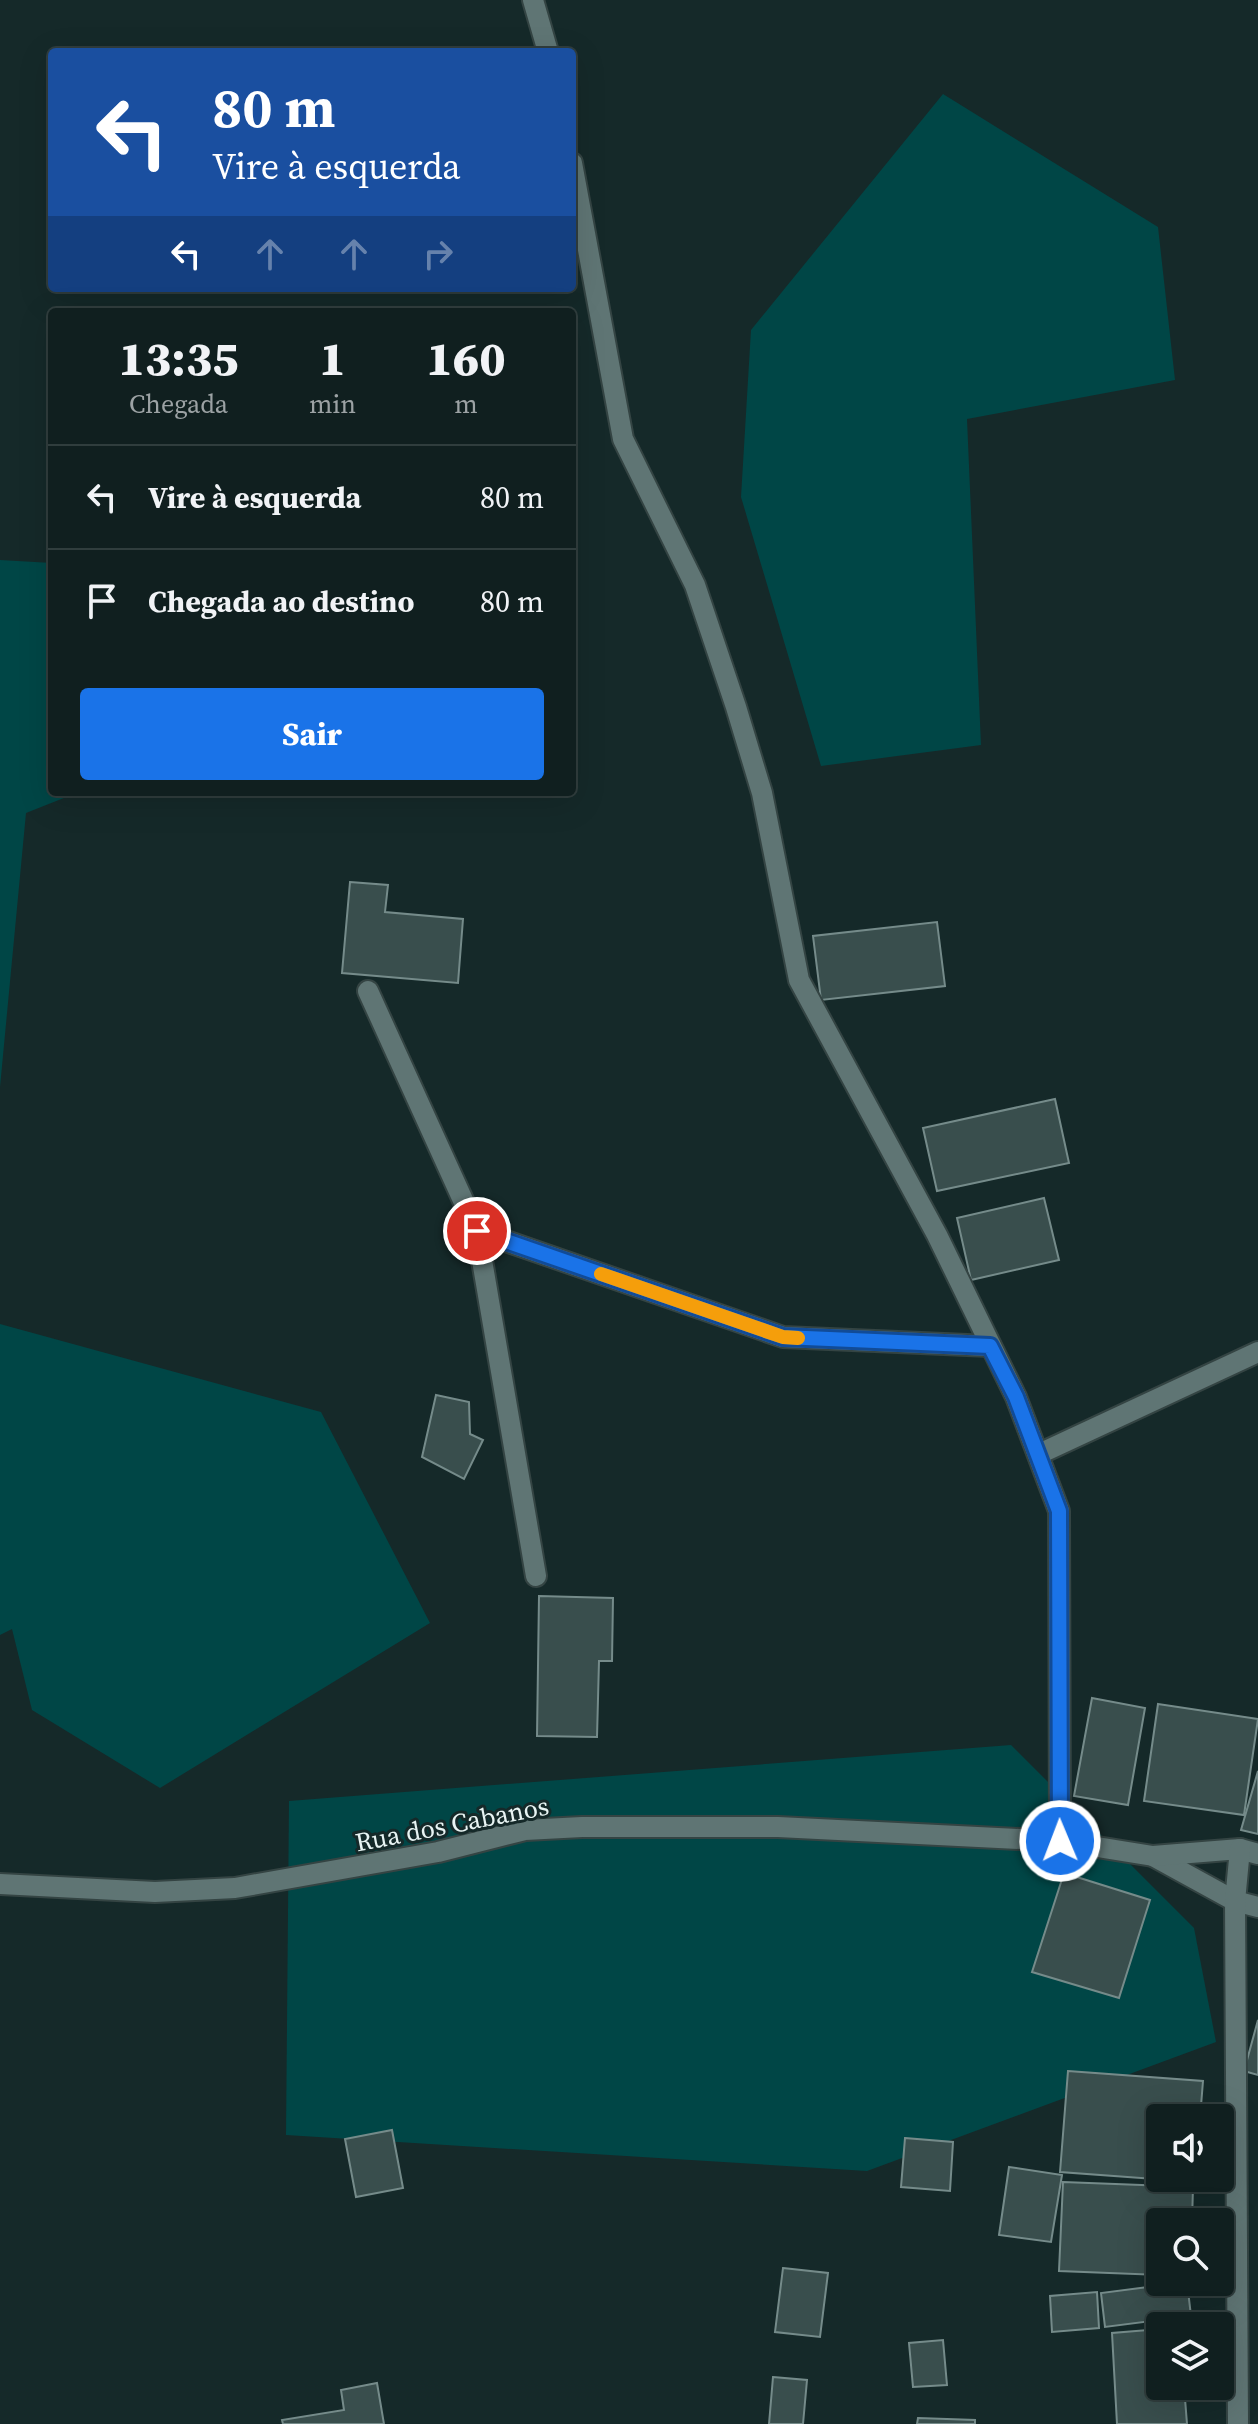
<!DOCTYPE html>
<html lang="pt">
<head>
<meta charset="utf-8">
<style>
  body { margin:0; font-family:"Source Serif 4",serif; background:#192728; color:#f1f3f6; height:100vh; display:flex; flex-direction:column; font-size:30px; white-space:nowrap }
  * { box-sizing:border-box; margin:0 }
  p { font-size:26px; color:#9ca2a4 }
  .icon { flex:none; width:44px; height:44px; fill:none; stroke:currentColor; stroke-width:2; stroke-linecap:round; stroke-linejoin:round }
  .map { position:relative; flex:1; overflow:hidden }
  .drawer { position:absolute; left:48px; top:308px; width:528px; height:488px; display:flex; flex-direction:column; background:#101f1f; border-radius:8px; box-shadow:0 8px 32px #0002,0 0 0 2px #303d3d }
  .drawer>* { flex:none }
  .guide { position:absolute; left:48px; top:48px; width:528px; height:244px; border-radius:8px; box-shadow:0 8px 32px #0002,0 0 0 2px #303d3d; background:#1a4fa0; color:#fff; overflow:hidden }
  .controls { position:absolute; left:1146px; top:2104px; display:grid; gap:16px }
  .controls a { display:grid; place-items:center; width:88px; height:88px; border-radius:8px; background:#101f1f; box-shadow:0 8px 32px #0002,0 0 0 2px #303d3d; font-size:40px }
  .pin { position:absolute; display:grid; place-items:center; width:68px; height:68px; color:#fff; margin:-34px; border:4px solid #fff; border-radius:50%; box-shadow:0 2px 8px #0007 }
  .me { position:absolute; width:88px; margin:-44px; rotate:359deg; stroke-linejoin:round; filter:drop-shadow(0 0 6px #0008) }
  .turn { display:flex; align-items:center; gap:28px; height:168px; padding:0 32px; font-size:36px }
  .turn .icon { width:104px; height:104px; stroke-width:2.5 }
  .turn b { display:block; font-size:56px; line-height:68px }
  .lanes { display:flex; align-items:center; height:76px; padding:0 32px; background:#0003; justify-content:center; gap:40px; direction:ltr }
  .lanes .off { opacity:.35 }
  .eta { display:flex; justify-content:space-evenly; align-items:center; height:136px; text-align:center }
  .eta b { font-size:48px; font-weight:800; line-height:56px }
  .button { display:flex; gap:16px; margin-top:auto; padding:16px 32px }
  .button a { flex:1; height:92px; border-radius:8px; background:#1a73e8; color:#fff; font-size:32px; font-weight:800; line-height:92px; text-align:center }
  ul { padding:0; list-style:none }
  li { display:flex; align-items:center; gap:24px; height:104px; padding:0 32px; border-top:2px solid #303d3d }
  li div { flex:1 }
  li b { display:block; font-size:30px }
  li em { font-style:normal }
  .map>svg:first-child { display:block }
</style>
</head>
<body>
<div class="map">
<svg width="1258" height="2424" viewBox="0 0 1258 2424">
  <rect width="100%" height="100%" fill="#152929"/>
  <g fill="#004646">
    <polygon points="943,94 1158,227 1175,380 967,419 981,745 821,766 741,497 751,330"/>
    <polygon points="0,560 52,563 52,792 79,792 26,813 0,1087"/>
    <polygon points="0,1324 321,1412 430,1623 160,1788 32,1710 12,1629 0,1635"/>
    <polygon points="1011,1745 1194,1928 1216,2042 867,2171 286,2135 289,1801"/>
  </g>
  <g fill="#394e4d" stroke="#758b8a" stroke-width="2">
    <polygon points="350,882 388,885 385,912 463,919 458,983 342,973"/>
    <polygon points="937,922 945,986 821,1000 813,936"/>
    <polygon points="1055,1099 1069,1163 937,1191 923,1128"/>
    <polygon points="1044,1198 1059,1260 971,1280 957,1218"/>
    <polygon points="436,1395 469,1402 470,1434 483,1440 464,1479 422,1457"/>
    <polygon points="539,1596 613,1598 612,1661 599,1661 597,1737 537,1736"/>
    <polygon points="1092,1698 1145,1708 1128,1805 1074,1796"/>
    <polygon points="1158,1704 1258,1719 1244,1815 1144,1801"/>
    <polygon points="1258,1771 1258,1834 1241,1830"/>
    <polygon points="1064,1873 1150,1900 1119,1998 1032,1972"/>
    <polygon points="1258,2020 1258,2075 1244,2071"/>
    <polygon points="1068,2071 1203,2081 1200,2118 1160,2118 1160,2178 1195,2178 1195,2182 1060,2172"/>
    <polygon points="392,2130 403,2188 356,2197 345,2139"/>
    <polygon points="905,2138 953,2142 950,2191 901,2187"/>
    <polygon points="1009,2167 1062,2175 1051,2242 999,2235"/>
    <polygon points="1063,2182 1193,2187 1192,2222 1160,2222 1160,2275 1059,2271"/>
    <polygon points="783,2268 828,2273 820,2337 775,2332"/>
    <polygon points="1187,2282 1191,2316 1105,2327 1101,2293"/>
    <polygon points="1097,2292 1099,2328 1052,2332 1050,2296"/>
    <polygon points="1160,2329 1160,2386 1184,2386 1187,2424 1117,2424 1112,2333"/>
    <polygon points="943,2340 947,2385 913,2387 909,2343"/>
    <polygon points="773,2377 807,2380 803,2424 769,2424"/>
    <polygon points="377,2383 384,2424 283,2424 282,2420 344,2410 341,2390"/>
    <polygon points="918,2418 975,2420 975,2424 917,2424"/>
  </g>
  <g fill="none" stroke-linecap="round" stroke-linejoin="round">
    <g stroke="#344443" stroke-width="24">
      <g id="minor">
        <polyline points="533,0 548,52"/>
        <polyline points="572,163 623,439 695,585 736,707 762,793 799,980 937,1235 1016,1397 1059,1511 1060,1841"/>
        <polyline points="368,991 477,1231 783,1337 990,1346"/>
        <polyline points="477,1231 536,1576"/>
        <polyline points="1039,1454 1258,1352"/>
        <polyline points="1153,1856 1235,1901 1258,1907"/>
        <polyline points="0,1884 155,1892 235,1888 438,1852 525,1830 582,1827 778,1827 1060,1841 1153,1856 1240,1849 1258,1854"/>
        <polyline points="1238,2424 1235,1901 1240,1849"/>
      </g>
    </g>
    <use href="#minor" stroke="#5f7574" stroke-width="20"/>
  </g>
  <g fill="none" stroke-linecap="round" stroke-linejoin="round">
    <g stroke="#114b97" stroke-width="20">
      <polyline id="route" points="477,1231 783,1337 990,1346 1016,1397 1059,1511 1060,1841"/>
    </g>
    <use href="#route" stroke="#1a73e8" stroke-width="14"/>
    <polyline stroke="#f59e0b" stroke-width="14" points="601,1274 783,1337 798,1338"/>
  </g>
  <g text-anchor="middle" stroke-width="6" stroke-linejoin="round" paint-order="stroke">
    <g font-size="26" fill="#e8f4f3" stroke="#152929">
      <text transform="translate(452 1824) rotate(-11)" y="9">Rua dos Cabanos</text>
    </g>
  </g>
</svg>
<div class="controls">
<a><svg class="icon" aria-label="sound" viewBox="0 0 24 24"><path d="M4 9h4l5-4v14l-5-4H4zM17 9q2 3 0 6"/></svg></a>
<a><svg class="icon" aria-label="search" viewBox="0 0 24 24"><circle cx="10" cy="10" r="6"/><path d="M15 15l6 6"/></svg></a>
<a><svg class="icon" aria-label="layers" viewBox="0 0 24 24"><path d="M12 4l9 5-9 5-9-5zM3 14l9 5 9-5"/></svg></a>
</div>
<div class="pin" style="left:477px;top:1231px;background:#d93025"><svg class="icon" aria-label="arrive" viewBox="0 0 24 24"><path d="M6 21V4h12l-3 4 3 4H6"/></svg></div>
<svg class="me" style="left:1060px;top:1841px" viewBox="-20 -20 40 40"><circle r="17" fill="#1a73e8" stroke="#fff" stroke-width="3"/><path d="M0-11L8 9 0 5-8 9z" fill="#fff"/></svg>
<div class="guide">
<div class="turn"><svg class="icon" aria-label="left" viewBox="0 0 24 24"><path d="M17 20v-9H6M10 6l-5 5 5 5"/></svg><div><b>80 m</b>Vire à esquerda</div></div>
<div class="lanes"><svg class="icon" aria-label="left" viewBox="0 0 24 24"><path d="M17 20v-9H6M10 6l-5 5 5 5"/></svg><svg class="icon off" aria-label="ahead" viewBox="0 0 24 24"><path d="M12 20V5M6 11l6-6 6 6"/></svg><svg class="icon off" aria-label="ahead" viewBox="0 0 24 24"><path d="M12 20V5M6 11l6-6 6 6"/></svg><svg class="icon off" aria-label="right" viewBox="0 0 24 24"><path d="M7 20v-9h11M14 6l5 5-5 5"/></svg></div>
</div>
<section class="drawer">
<div class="eta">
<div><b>13:35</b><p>Chegada</p></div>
<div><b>1</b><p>min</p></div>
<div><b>160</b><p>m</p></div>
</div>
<ul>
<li><svg class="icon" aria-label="left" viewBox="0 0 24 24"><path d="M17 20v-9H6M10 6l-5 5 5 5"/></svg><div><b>Vire à esquerda</b></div><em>80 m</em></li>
<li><svg class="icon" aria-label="arrive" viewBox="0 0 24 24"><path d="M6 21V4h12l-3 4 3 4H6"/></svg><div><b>Chegada ao destino</b></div><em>80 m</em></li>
</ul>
<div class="button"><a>Sair</a></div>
</section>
</div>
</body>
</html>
